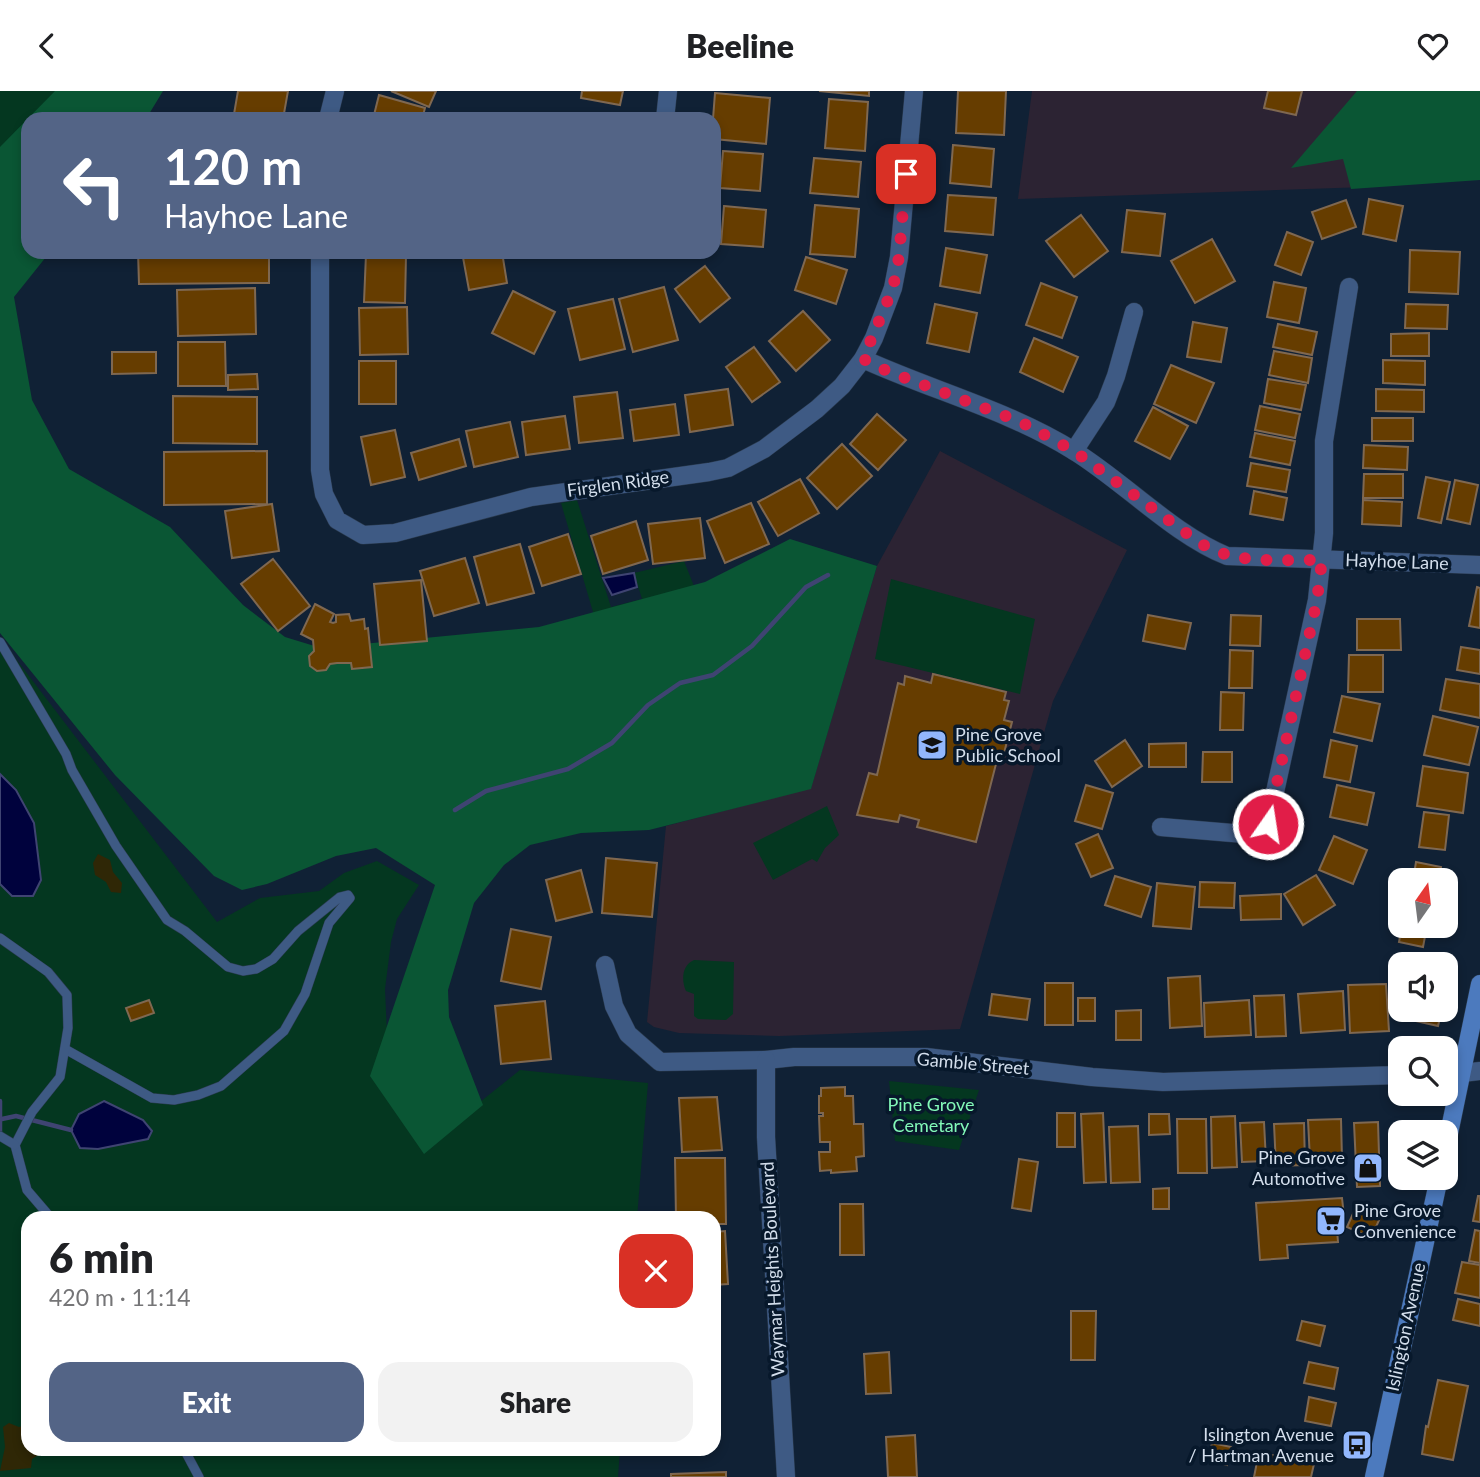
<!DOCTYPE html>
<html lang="en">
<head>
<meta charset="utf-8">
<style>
  body { margin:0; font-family:Lato,sans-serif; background:#f2f2f2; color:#202124; height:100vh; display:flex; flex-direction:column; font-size:26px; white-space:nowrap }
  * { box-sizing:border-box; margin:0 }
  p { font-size:23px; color:#757577 }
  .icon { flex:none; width:38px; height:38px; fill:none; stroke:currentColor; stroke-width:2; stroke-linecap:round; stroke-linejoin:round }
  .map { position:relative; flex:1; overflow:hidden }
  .drawer { position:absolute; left:21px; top:1120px; width:700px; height:245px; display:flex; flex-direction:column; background:#fff; border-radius:21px; box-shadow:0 4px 10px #0003 }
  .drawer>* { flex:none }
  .top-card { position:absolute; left:21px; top:21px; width:700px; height:147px; border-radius:21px; box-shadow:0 4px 10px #0003; background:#536486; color:#fff; overflow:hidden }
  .needle { width:46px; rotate:14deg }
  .controls { position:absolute; left:1388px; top:777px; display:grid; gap:14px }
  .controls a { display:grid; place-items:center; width:70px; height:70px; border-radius:14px; background:#fff; box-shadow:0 4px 10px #0003; font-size:35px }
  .pin { position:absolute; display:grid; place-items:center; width:60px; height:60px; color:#fff; margin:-30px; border-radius:14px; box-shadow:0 4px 10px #0006 }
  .me { position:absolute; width:77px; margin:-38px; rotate:13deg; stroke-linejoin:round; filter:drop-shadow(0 0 5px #0008) }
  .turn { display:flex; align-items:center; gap:24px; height:147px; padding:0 28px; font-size:32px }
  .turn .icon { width:91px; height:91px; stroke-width:2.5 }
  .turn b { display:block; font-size:49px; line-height:60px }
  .round { display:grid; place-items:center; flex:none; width:74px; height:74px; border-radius:21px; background:#f2f2f2 }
  .summary { display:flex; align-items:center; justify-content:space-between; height:119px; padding:0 28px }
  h1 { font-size:42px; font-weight:800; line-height:52px }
  .action { display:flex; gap:14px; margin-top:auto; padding:14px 28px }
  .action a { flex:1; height:80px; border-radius:21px; background:#536486; color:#fff; font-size:28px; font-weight:800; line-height:80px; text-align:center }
  .action a+a { background:#f2f2f2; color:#202124 }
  header { display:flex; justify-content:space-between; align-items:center; height:91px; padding:0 28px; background:#fff; font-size:32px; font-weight:800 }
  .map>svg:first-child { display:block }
</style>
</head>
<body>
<header><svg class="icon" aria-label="back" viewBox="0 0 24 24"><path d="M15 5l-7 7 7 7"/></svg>Beeline<svg class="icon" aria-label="heart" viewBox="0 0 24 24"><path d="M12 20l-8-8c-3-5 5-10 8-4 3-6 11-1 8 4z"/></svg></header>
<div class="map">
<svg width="1480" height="1386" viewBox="0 0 1480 1386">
  <rect width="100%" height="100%" fill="#102135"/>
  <g fill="#2c2333">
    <polygon points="1032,0 1412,0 1366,96 1018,108"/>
    <polygon points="940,360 1127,459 1053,610 960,938 779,945 679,942 654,936 647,931 666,735 811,697 877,475"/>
  </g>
  <g fill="#043720">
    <polygon points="0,0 152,0 28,28 0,93"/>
    <polygon points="577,409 611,516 642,508 634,482 684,470 694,495 696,533 594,561 593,521 561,412"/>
    <polygon points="891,488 1035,528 1020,603 875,568"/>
    <polygon points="0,547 217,831 260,807 319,800 344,782 377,770 419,794 397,828 391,851 385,898 387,943 421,1058 520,979 648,992 637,1127 28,1127 28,1358 620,1358 618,1386 0,1386"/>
    <polygon points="827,715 839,744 825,757 817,771 812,768 773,789 753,752"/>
    <path d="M694,869L734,871L733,923L726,929L698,928L694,925V903L686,900C681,889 682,874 694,869Z"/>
    <polygon points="889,990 979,999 959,1059 895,1050"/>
  </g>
  <g fill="#0a5634">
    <polygon points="55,0 163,0 146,28 28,28 28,161 50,161 14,206 32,309 69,378 170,436 243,514 285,546 321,557 539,536 705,491 790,448 877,475 811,698 649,739 581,742 530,754 504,774 474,812 448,899 449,926 483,1014 424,1063 370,985 435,794 376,757 336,765 267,793 242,799 214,785 115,684 0,542 0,56"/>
    <polygon points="1357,0 1480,0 1480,89 1351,98 1343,68 1291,77"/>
  </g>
  <g fill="#2f2706">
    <polygon points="98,763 110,769 113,781 122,792 121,802 111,801 106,791 95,784 93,772"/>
    <polygon points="9,1332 19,1336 27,1334 28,1358 42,1358 43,1361 32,1368 31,1377 0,1380 5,1356 3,1336"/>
  </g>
  <g fill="#00023d" stroke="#3f4472" stroke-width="2">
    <polygon points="634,482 637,496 612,504 603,487"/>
    <polygon points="0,683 16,699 34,732 41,789 33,805 12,805 0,793"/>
    <polygon points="104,1010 143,1029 152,1040 148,1048 98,1058 80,1057 71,1039 79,1023"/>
  </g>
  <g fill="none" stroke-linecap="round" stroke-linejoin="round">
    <g stroke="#3f4472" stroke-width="4.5">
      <polyline points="455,719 486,700 568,678 612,652 648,614 680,592 713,584 752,555 806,496 828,484"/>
      <polyline points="0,1010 0,1044"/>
      <polyline points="2,1028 16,1025 71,1039"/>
    </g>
  </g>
  <g fill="#663d00" stroke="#7f6851" stroke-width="2">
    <polygon points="238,0 288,0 283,28 260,28 234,23"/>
    <polygon points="391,0 436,0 429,16"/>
    <polygon points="582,0 623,0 620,14 581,7"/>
    <polygon points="819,0 869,0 869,5"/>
    <polygon points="958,0 1006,0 1004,44 956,42"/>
    <polygon points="1268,0 1302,0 1296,24 1264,17"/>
    <polygon points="715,2 770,7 766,53 714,48 713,28"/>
    <polygon points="379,4 425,17 422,28 373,28"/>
    <polygon points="829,8 868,11 865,60 825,57"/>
    <polygon points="953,54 994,58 991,96 950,92"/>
    <polygon points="723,60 763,63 760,100 720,97"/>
    <polygon points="814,67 861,71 858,106 810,102"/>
    <polygon points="948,104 996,107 993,144 945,140"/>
    <polygon points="1369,108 1403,115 1396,150 1363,143"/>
    <polygon points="1346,109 1356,136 1322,148 1312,121"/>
    <polygon points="815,114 859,118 855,166 810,163"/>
    <polygon points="724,115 766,119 763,156 721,153"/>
    <polygon points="1127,119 1165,123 1160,165 1122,161"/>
    <polygon points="1081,124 1108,160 1074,186 1046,150"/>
    <polygon points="1287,141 1313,151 1301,184 1275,174"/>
    <polygon points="1212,148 1235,190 1195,212 1171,170"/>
    <polygon points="946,157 987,164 980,202 940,195"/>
    <polygon points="1410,159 1460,161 1458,203 1409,201"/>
    <polygon points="138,161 269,161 269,192 139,193"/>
    <polygon points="462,161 502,161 507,192 469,199"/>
    <polygon points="366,163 406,164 405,212 364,211"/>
    <polygon points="806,166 847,179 836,213 795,199"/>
    <polygon points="705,175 730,207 700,231 675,198"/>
    <polygon points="1274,191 1306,197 1299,232 1267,226"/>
    <polygon points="1041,192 1077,206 1062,247 1026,234"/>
    <polygon points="664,196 678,249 633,261 619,208"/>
    <polygon points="255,197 256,243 178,245 177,199"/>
    <polygon points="513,200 555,221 534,263 492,242"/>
    <polygon points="613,208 625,258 580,269 568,218"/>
    <polygon points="935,213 977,222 969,261 927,252"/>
    <polygon points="1406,213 1448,214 1447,238 1405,237"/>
    <polygon points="407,216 408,263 360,264 359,217"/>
    <polygon points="803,220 830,249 796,280 769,250"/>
    <polygon points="1193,231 1227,237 1221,271 1187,266"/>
    <polygon points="1278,233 1317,241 1312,264 1273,256"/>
    <polygon points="1429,242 1429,265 1391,265 1391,243"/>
    <polygon points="1034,247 1078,266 1063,301 1020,281"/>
    <polygon points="178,251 225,251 226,295 178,295"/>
    <polygon points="754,256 780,291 752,311 726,276"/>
    <polygon points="1274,260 1312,267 1308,292 1269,284"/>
    <polygon points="112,261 156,261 156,282 112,283"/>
    <polygon points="1383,269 1425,270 1425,294 1383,292"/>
    <rect x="359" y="270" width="37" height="43"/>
    <polygon points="1171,274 1214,292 1196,332 1154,313"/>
    <polygon points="257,283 258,298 228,299 228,284"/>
    <polygon points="1268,288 1306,294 1301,319 1264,312"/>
    <polygon points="728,298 733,334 690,341 685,304"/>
    <polygon points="1376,298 1424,299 1424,321 1376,320"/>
    <polygon points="617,301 623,347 579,352 574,306"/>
    <polygon points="173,305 257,306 257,353 173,352"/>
    <polygon points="675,313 679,344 634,350 630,319"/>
    <polygon points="1260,315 1300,323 1295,347 1255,339"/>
    <polygon points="1153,316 1188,335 1170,368 1135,350"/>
    <polygon points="877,323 906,349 878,379 850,353"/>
    <polygon points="565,325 570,358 526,364 522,331"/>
    <rect x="1372" y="327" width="41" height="23"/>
    <polygon points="510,331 518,366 474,376 466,340"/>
    <polygon points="395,339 405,386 371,394 361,346"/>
    <polygon points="1255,342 1295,350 1290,374 1250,366"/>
    <polygon points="459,348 466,375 419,389 411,362"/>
    <polygon points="842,353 872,385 837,418 807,387"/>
    <polygon points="1364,354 1408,356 1407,379 1363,377"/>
    <polygon points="267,360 267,413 164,414 164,361"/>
    <polygon points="1251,372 1290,379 1286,401 1247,395"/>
    <polygon points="1364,383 1403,383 1403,407 1363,407"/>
    <polygon points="1426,386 1450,391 1441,432 1418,427"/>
    <polygon points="800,388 819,422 778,445 758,411"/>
    <polygon points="1455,389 1478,394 1470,433 1447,428"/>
    <polygon points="1254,400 1287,407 1283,429 1250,423"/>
    <polygon points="1363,409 1402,411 1401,435 1362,433"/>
    <polygon points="751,412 769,453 725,472 707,430"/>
    <polygon points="272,413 279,460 232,467 225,420"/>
    <polygon points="700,427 705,467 653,473 648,433"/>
    <polygon points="636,430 648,469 603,483 591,445"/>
    <polygon points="568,443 581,483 542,495 529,456"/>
    <polygon points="520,453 534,502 487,514 474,466"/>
    <polygon points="465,467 479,512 434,525 420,480"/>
    <polygon points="273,468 310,515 278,540 241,493"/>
    <polygon points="421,489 427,550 380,554 374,493"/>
    <polygon points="1477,496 1480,497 1480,537 1469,535"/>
    <polygon points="315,513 334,523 330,531 333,532 336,531 336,524 349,523 351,530 364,528 365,538 368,537 372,576 352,578 351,572 337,572 330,573 326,579 317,580 310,575 309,565 314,560 313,549 301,543"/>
    <polygon points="1148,524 1191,532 1185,558 1143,550"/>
    <polygon points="1231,524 1261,525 1260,555 1230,554"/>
    <polygon points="1357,528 1400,528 1401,559 1357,559"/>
    <polygon points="1461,556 1480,559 1480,583 1457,579"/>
    <polygon points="1230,559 1253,560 1252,597 1229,597"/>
    <polygon points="1349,564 1383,564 1383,601 1348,601"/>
    <polygon points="933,583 1006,601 1004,609 1009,610 1004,629 1012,631 1002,670 997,669 976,751 917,736 919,729 900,724 898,731 857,724 869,682 877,684 898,592 904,594 905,585 931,592"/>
    <polygon points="1446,588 1480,593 1480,627 1440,619"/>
    <polygon points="1221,601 1244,602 1243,639 1220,639"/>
    <polygon points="1342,605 1380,613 1372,650 1334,641"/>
    <polygon points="1433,625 1478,636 1469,674 1424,664"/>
    <polygon points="1125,649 1142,675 1112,696 1095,670"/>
    <polygon points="1331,649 1357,655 1350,691 1324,686"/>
    <polygon points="1186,652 1186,676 1149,676 1149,653"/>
    <polygon points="1203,661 1232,661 1232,691 1202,691"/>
    <polygon points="1423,675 1468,682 1463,722 1417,715"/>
    <polygon points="1086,694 1113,702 1102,738 1075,730"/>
    <polygon points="1337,694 1374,702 1367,734 1330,726"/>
    <polygon points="1424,721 1449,724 1445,759 1419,756"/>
    <polygon points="1098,743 1113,777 1091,786 1076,753"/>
    <polygon points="1334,745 1367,759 1353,793 1319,779"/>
    <polygon points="606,767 657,772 652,826 602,822"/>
    <polygon points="1416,771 1441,776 1439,789 1413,789"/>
    <polygon points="581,779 592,821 556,830 546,789"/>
    <polygon points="1316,784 1335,814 1303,834 1284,803"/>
    <polygon points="1115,785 1151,796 1141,826 1105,814"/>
    <polygon points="1200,791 1235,792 1234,817 1199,816"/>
    <polygon points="1157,792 1195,796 1191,838 1153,835"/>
    <polygon points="1281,803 1281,828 1241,829 1240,805"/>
    <polygon points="1402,835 1427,835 1423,856 1399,851"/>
    <polygon points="511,838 551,846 541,898 501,890"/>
    <polygon points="1200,885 1202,935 1170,937 1168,887"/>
    <rect x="1045" y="892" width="28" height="42"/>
    <polygon points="1386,893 1389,940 1350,942 1348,894"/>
    <polygon points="1343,900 1345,939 1301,942 1298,903"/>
    <polygon points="992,903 1030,908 1027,929 989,924"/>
    <polygon points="1284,904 1286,945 1256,946 1254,905"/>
    <rect x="1078" y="907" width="17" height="23"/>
    <polygon points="149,909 154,922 131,930 126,917"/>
    <polygon points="1249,909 1251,944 1205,946 1204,912"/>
    <polygon points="545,910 551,968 501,973 495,915"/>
    <polygon points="1141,919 1141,949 1116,949 1116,920"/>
    <polygon points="1410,919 1442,919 1438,935 1407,928"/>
    <polygon points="845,996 845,1005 853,1005 854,1033 863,1033 864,1065 856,1066 857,1080 831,1082 831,1079 820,1080 819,1061 830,1061 830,1051 820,1051 819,1025 823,1025 823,1022 819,1022 819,1005 821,1005 821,997"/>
    <polygon points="717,1006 722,1059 682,1061 679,1007"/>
    <rect x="1057" y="1022" width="18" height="34"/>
    <polygon points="1103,1022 1106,1091 1084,1092 1081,1023"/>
    <polygon points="1149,1023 1169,1023 1170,1043 1149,1044"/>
    <polygon points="1235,1025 1237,1076 1212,1077 1211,1026"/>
    <polygon points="1177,1028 1206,1028 1207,1082 1178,1082"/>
    <polygon points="1341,1028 1342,1068 1310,1069 1308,1029"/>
    <polygon points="1264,1031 1266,1070 1242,1071 1240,1032"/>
    <polygon points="1378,1031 1380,1095 1357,1096 1354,1032"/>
    <polygon points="1304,1032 1305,1074 1276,1075 1274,1033"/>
    <polygon points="1138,1035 1140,1091 1111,1092 1109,1036"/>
    <polygon points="675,1067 725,1067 726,1133 714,1133 714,1127 676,1127"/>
    <polygon points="1019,1068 1038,1071 1031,1120 1012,1117"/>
    <polygon points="1169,1097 1169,1118 1153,1118 1153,1098"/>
    <polygon points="1478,1105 1480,1105 1480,1131 1473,1130"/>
    <polygon points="1342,1107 1344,1125 1336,1126 1338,1151 1287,1154 1288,1167 1260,1169 1256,1112"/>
    <polygon points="840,1113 863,1113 864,1164 840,1164"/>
    <polygon points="1356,1116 1380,1127 1371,1147 1347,1136"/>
    <polygon points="1475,1139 1480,1140 1480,1172 1469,1170"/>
    <polygon points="725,1140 728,1193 714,1194 714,1141"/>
    <polygon points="1462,1171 1480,1174 1480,1207 1455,1202"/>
    <polygon points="1458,1208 1480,1213 1480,1235 1453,1229"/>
    <polygon points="1071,1220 1096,1220 1095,1269 1071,1269"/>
    <polygon points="1302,1230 1325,1235 1320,1255 1297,1249"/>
    <polygon points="889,1261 891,1302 866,1303 864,1263"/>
    <polygon points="1309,1271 1338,1277 1334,1298 1304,1292"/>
    <polygon points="714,1284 717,1352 714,1352"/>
    <polygon points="1438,1289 1468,1295 1453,1369 1422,1363 1426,1335 1428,1336"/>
    <polygon points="1309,1306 1336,1312 1331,1335 1305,1330"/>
    <polygon points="915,1344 917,1386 888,1386 886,1346"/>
    <polygon points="1212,1352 1231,1356 1227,1374 1208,1369"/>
    <polygon points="1259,1361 1314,1373 1311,1386 1254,1386"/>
    <polygon points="726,1381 726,1386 671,1386 671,1383"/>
  </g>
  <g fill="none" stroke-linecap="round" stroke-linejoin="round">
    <g stroke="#2b3b4f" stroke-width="10">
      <g id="lane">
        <polyline points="0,551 66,663 72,679 116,755 167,829 185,840 228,876 243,880 256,878 273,868 298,840 340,806 348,804 350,807 329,832 305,903 284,940 221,995 198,1004 174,1009 152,1007 65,958"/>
        <polyline points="0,847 48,881 67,904 68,937 60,986 32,1021 15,1054 27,1099 51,1127"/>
        <polyline points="0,1045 15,1054"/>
        <polyline points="184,1358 199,1386"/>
      </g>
    </g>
    <g stroke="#2b3b4f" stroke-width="19">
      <g id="street">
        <polyline points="328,28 335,0"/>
        <polyline points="665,28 668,0"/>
        <polyline points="320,161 320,379 324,403 337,429 363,444 395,442 531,406 709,381 728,377 764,358 817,318 842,295 863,268 874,247 893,197 899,166 914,0"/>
        <path d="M863,268C933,300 1008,319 1074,360C1123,390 1174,444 1227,465L1480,474"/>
        <polyline points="1074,360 1106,311 1116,285 1134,221"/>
        <polyline points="1161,736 1256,744 1268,733 1317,509 1324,442 1324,350 1349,196"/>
        <polyline points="605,874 614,915 628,943 660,971 766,969 794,966 926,966 1092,986 1163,991 1400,984"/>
        <polyline points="766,969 766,1046 786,1386"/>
        <polyline points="1446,984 1480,980"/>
      </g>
    </g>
    <g stroke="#2b3b4f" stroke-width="19">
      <g id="secondary">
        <polyline points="1446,1057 1480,893"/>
        <polyline points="1374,1386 1439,1087"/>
      </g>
    </g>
    <use href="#lane" stroke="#3e5a84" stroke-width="9"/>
    <use href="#street" stroke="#3e5a84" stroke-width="18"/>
    <use href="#secondary" stroke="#4c7abe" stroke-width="18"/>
  </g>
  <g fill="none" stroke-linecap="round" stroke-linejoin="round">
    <path stroke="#e11d48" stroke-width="12" stroke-dasharray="0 21.6" d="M906,83L899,166L893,197L863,268L887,280L1021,331L1074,360L1197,450C1234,475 1279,468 1322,469L1317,509L1268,733"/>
  </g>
  <defs>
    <g id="school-square" transform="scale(1.575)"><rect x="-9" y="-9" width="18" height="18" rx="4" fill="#92b7fd" stroke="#07182b"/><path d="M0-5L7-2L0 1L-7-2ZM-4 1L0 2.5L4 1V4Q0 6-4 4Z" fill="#111"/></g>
    <g id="shop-square" transform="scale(1.575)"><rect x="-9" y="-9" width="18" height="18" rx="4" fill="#92b7fd" stroke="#07182b"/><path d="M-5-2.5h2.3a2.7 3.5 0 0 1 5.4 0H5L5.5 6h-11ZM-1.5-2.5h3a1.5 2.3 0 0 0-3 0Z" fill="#111"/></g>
    <g id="supermarket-square" transform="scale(1.575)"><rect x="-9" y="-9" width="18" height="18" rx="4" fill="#92b7fd" stroke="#07182b"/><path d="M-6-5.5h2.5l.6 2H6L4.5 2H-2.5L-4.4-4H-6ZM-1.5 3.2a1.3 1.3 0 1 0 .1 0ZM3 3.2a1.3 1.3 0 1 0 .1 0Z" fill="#111"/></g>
    <g id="bus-square" transform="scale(1.575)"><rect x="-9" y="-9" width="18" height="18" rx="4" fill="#92b7fd" stroke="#07182b"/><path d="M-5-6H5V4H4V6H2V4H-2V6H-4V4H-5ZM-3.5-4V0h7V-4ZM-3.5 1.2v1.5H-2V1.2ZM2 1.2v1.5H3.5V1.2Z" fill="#111"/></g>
  </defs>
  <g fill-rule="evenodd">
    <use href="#school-square" x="932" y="654"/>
    <use href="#shop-square" x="1368" y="1077"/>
    <use href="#supermarket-square" x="1331" y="1130"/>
    <use href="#bus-square" x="1357" y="1354"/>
  </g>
  <g text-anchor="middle" stroke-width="7" stroke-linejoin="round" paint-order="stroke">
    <g font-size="18" fill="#d3deec" stroke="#07182b">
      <text transform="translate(618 393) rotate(-8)" y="6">Firglen Ridge</text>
      <text transform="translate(1397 471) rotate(2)" y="6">Hayhoe Lane</text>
      <text transform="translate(973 973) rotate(5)" y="6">Gamble Street</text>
      <text transform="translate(773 1178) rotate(-93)" y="6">Waymar Heights Boulevard</text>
      <text transform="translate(1406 1236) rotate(-78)" y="6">Islington Avenue</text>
    </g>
    <g font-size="18" fill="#d3deec" stroke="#07182b" text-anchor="start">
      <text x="955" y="650">Pine Grove<tspan x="955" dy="21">Public School</tspan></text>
      <text x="1345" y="1073" text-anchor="end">Pine Grove<tspan x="1345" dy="21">Automotive</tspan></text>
      <text x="1354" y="1126">Pine Grove<tspan x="1354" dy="21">Convenience</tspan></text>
      <text x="1334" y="1350" text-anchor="end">Islington Avenue<tspan x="1334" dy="21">/ Hartman Avenue</tspan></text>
    </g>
    <g font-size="18" fill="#83f9b8" stroke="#07182b">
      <text x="931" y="1020">Pine Grove<tspan x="931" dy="21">Cemetary</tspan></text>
    </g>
  </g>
</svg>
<div class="controls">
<a><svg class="needle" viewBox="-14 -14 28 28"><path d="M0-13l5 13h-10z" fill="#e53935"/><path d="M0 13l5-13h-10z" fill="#757577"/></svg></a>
<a><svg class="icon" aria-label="sound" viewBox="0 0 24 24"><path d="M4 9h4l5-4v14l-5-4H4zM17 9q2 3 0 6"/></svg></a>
<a><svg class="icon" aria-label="search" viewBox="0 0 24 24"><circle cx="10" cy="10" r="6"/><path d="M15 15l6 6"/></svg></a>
<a><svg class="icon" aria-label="layers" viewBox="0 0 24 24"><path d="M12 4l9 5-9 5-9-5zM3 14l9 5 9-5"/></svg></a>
</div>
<div class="pin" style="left:906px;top:83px;background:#d93025"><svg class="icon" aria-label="arrive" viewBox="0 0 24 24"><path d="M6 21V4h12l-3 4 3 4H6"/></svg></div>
<svg class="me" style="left:1268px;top:733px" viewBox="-20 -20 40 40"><circle r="17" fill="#e11d48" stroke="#fff" stroke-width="3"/><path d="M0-11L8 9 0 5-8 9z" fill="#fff"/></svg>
<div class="top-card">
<div class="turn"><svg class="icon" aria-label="left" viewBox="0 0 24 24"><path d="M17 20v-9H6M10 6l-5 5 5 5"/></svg><div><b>120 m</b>Hayhoe Lane</div></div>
</div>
<section class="drawer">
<div class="summary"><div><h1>6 min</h1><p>420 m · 11:14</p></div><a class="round" style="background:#d93025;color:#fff"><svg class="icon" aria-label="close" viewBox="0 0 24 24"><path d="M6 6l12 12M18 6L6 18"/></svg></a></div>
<div class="action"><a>Exit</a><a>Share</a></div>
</section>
</div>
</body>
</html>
